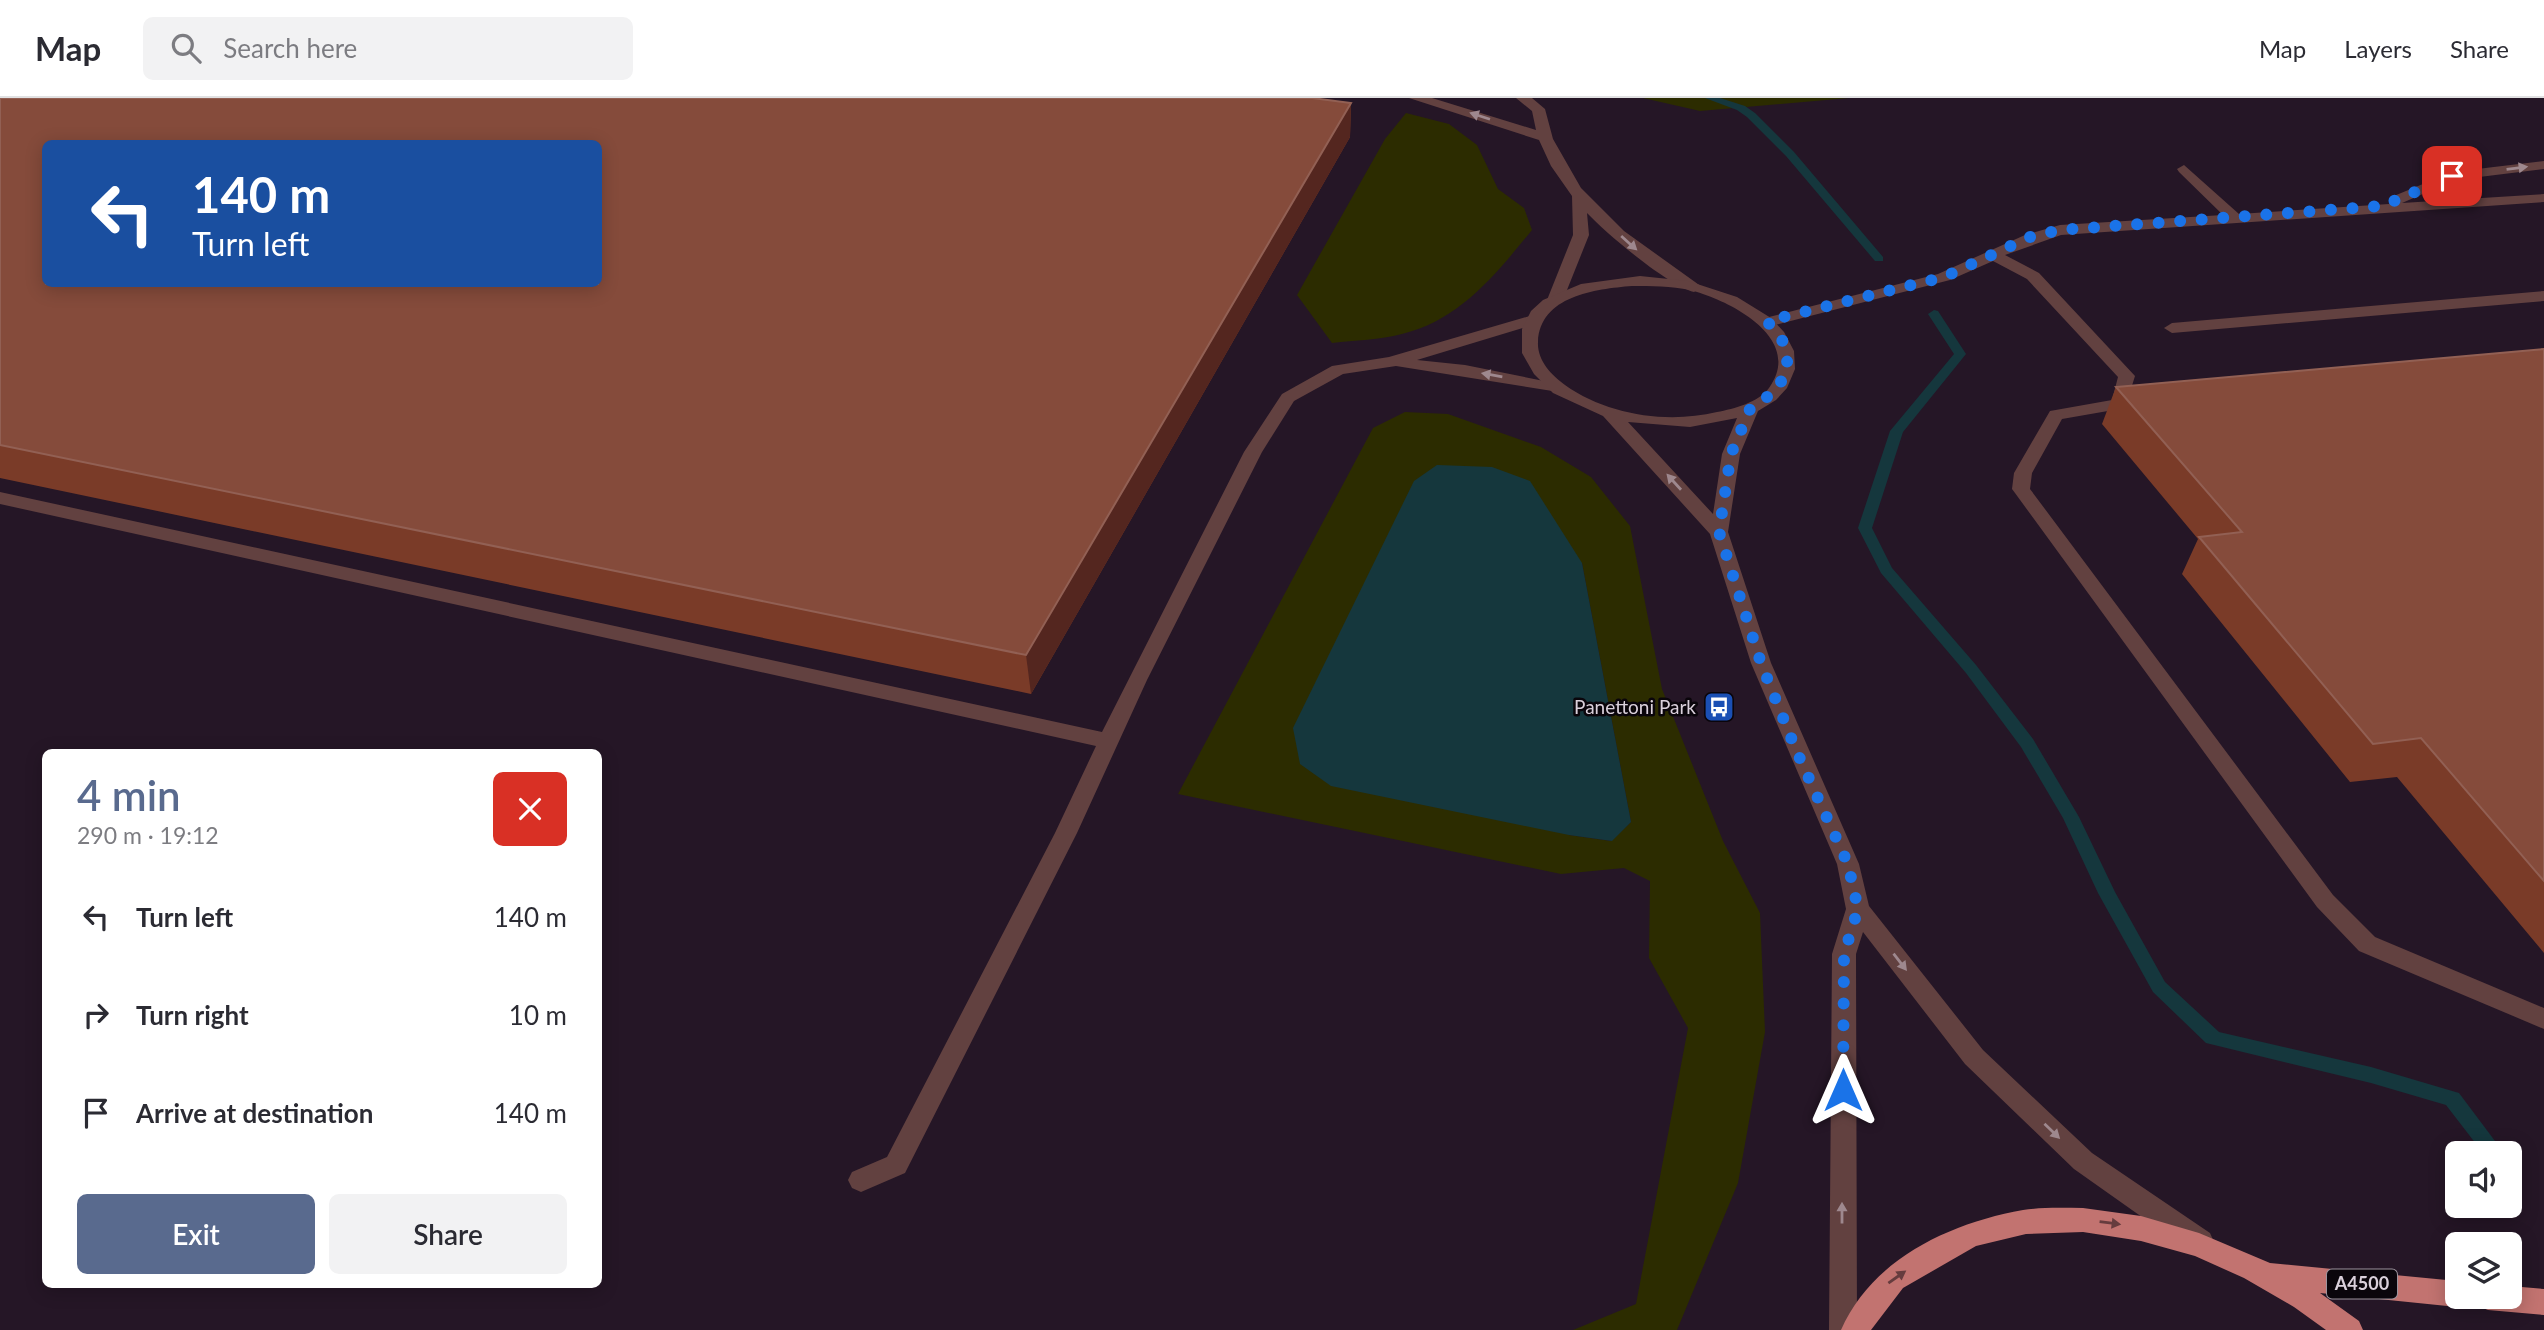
<!DOCTYPE html>
<html lang="en">
<head>
<meta charset="utf-8">
<style>
  body { margin:0; font-family:Lato,sans-serif; background:#f2f2f3; color:#2b2b33; height:100vh; display:flex; flex-direction:column; font-size:26px; white-space:nowrap }
  * { box-sizing:border-box; margin:0 }
  p { font-size:23px; color:#7c7c81 }
  .icon { flex:none; width:38px; height:38px; fill:none; stroke:currentColor; stroke-width:2; stroke-linecap:round; stroke-linejoin:round }
  .map { position:relative; flex:1; overflow:hidden }
  .sheet { position:absolute; left:42px; top:651px; width:560px; height:539px; display:flex; flex-direction:column; background:#fff; border-radius:10px; box-shadow:0 4px 18px #0003 }
  .sheet>* { flex:none }
  .guide { position:absolute; left:42px; top:42px; width:560px; height:147px; border-radius:10px; box-shadow:0 4px 18px #0003; background:#1a4fa0; color:#fff; overflow:hidden }
  .buttons { position:absolute; left:2445px; top:1043px; display:grid; gap:14px }
  .buttons a { display:grid; place-items:center; width:77px; height:77px; border-radius:10px; background:#fff; box-shadow:0 4px 18px #0003; font-size:35px }
  .pin { position:absolute; display:grid; place-items:center; width:60px; height:60px; color:#fff; margin:-30px; border-radius:14px; box-shadow:0 4px 10px #0006 }
  .me { position:absolute; width:77px; margin:-38px; rotate:0deg; stroke-linejoin:round; filter:drop-shadow(0 0 5px #0008) }
  .turn { display:flex; align-items:center; gap:24px; height:147px; padding:0 35px; font-size:32px }
  .turn .icon { width:91px; height:91px; stroke-width:2.5 }
  .turn b { display:block; font-size:49px; line-height:60px }
  .round { display:grid; place-items:center; flex:none; width:74px; height:74px; border-radius:10px; background:#f2f2f3 }
  .summary { display:flex; align-items:center; justify-content:space-between; height:119px; padding:0 35px }
  h1 { font-size:42px; font-weight:600; line-height:52px; color:#596a8e }
  .button { display:flex; gap:14px; margin-top:auto; padding:14px 35px }
  .button a { flex:1; height:80px; border-radius:10px; background:#596a8e; color:#fff; font-size:28px; font-weight:600; line-height:80px; text-align:center }
  .button a+a { background:#f2f2f3; color:#2b2b33 }
  ul { padding:0; list-style:none }
  li { display:flex; align-items:center; gap:21px; height:98px; padding:0 35px }
  li div { flex:1 }
  li b { display:block; font-size:26px }
  li em { font-style:normal }
  header { display:flex; align-items:center; gap:42px; box-sizing:border-box; height:98px; padding:0 35px; background:#fff; border-bottom:2px solid #e1e1e2 }
  header strong { font-size:33px }
  nav { display:flex; gap:38px; margin-inline-start:auto; font-size:24px }
  .search { width:490px; height:63px; background:#f2f2f3; display:flex; align-items:center; gap:18px; box-sizing:border-box; padding:0 24px; border-radius:10px; color:#7c7c81; font-size:26px }
  .map>svg:first-child { display:block }
</style>
</head>
<body>
<header>
<strong>Map</strong>
<div class="search"><svg class="icon" aria-label="search" viewBox="0 0 24 24"><circle cx="10" cy="10" r="6"/><path d="M15 15l6 6"/></svg>Search here</div>
<nav><a>Map</a><a>Layers</a><a>Share</a></nav>
</header>
<div class="map">
<svg width="2544" height="1232" viewBox="0 0 2544 1232">
  <rect width="100%" height="100%" fill="#251626"/>
  <g fill="#2c2c00" fill-rule="evenodd">
    <polygon points="1643,0 1849,0 1700,13"/>
    <path d="M1406,15L1449,26L1477,47L1498,91L1524,110L1532,132C1496,176 1460,222 1402,236C1380,242 1355,242 1332,245L1297,197L1385,41Z"/>
    <path d="M1405,314L1448,316L1541,349L1591,379L1630,428L1662,591L1723,743L1760,815L1765,934L1738,1085L1677,1232H1573L1636,1206L1688,930L1649,860L1650,783L1624,770L1561,776L1178,696L1373,330ZM1582,465L1631,724L1611,743L1569,737Z"/>
  </g>
  <polygon fill="#15373d" points="1437,367 1492,369 1530,383 1582,465 1631,724 1612,743 1569,737 1331,688 1300,666 1293,630 1414,383"/>
  <g fill="none" stroke-linecap="round" stroke-linejoin="round">
    <g fill="#15373d" fill-rule="evenodd">
      <polygon points="1705,0 1720,0 1745,8 1755,15 1794,54 1883,159 1883,163 1875,163 1786,58 1747,19 1737,12"/>
      <polygon points="1934,212 1938,213 1966,256 1903,334 1872,430 1892,470 1976,567 2033,641 2079,719 2115,794 2165,884 2219,934 2371,969 2459,995 2504,1055 2483,1055 2446,1007 2371,985 2206,945 2153,894 2098,795 2063,720 2021,649 1966,575 1881,475 1858,430 1890,333 1954,256 1928,216"/>
    </g>
    <g fill="#624140" fill-rule="evenodd">
      <path d="M1409,0H1432L1536,32L1532,13L1516,0H1532L1545,11L1553,41L1581,90L1624,133L1702,189L1694,194C1667,187 1607,136 1587,115L1589,137L1563,202L1555,207L1549,205L1547,202L1573,137L1572,98L1551,68L1539,42Z"/>
      <polygon points="2544,63 2544,71 2455,82 2402,105 2544,96 2544,104 2061,137 2005,157 2039,175 2135,278 2125,310 2062,321 2032,375 2030,391 2333,797 2375,839 2544,910 2544,931 2359,853 2317,809 2015,395 2012,391 2014,375 2050,313 2112,302 2118,279 2027,181 1993,163 1950,182 1767,229 1759,224 1761,221 1938,176 2025,137 2060,127 2223,117 2179,74 2177,71 2184,67 2239,116 2389,106 2389,100 2452,74"/>
      <polygon points="2544,193 2544,203 2172,235 2164,230 2172,225"/>
      <polygon points="1533,217 1541,222 1539,225 1417,262 1465,267 1559,286 1568,291 1565,295 1396,268 1343,276 1294,303 1262,354 1147,582 1077,735 905,1075 861,1094 852,1090 848,1082 852,1074 887,1059 1055,735 1096,648 0,406 0,394 1102,634 1244,354 1282,296 1332,268 1389,259"/>
    </g>
    <path fill="#624140" fill-rule="evenodd" d="M1640,178L1688,183L1737,199L1771,220L1784,234L1794,253L1795,271L1787,290L1776,302L1758,313L1740,356L1728,434L1771,565L1859,766L1869,808L1983,952L2092,1055L2210,1135L2214,1144L2210,1153L2200,1156L2190,1153L2074,1071L1965,966L1863,834L1856,856L1857,1232H1829L1832,856L1846,811L1837,766L1751,565L1710,436L1603,318L1553,295L1534,276L1522,255V231L1531,213L1543,202L1581,186ZM1632,188C1651,188 1671,188 1690,192C1729,202 1805,240 1769,290C1759,304 1734,311 1717,314C1667,326 1607,317 1565,287C1551,277 1537,262 1538,244C1540,198 1595,191 1632,188ZM1737,320L1722,356L1713,416L1628,324L1690,329Z"/>
    <g fill="#c27370" fill-rule="evenodd">
      <path d="M2083,1110L2141,1118L2199,1135L2270,1165L2457,1183V1199H2470L2467,1205L2457,1209L2320,1195L2359,1223L2363,1232H2326L2294,1209L2244,1180L2195,1158L2141,1143L2083,1134L2026,1136L1976,1148L1903,1190L1871,1232H1841C1872,1161 1950,1125 2023,1112C2042,1109 2064,1110 2083,1110Z"/>
      <polygon points="2510,1188 2544,1191 2544,1217 2488,1212 2478,1208 2474,1199 2510,1199"/>
    </g>
  </g>
  <g fill="#7a3b28">
    <polygon points="0,0 1351,5 1350,39 1031,596 0,380"/>
    <polygon points="2544,251 2544,855 2397,679 2350,684 2182,476 2198,441 2102,326 2116,289"/>
  </g>
  <polygon fill="#54261f" points="1351,5 1350,39 1031,596 1026,557"/>
  <g fill="#854b3b" stroke="#926054" stroke-width="2" fill-rule="evenodd">
    <path d="M0,0H1312L1351,5L1026,557L0,347ZM46,46H598V186H46Z"/>
    <polygon points="2544,251 2544,783 2421,640 2373,646 2199,439 2242,434 2116,289"/>
  </g>
  <defs><path id="oneway-solid" d="M-6-.8H1V-3.2L6.5 0L1 3.2V.8H-6Z" transform="scale(1.75)"/></defs>
  <g fill="#9e888e">
    <use href="#oneway-solid" transform="translate(1480 18) rotate(-162)"/>
    <use href="#oneway-solid" transform="translate(2517 70) rotate(-7)"/>
    <use href="#oneway-solid" transform="translate(1629 145) rotate(42)"/>
    <use href="#oneway-solid" transform="translate(1492 277) rotate(-170)"/>
    <use href="#oneway-solid" transform="translate(1674 384) rotate(-132)"/>
    <use href="#oneway-solid" transform="translate(1900 864) rotate(52)"/>
    <use href="#oneway-solid" transform="translate(2052 1033) rotate(44)"/>
    <use href="#oneway-solid" transform="translate(1842 1115) rotate(-90)"/>
  </g>
  <g fill="#663c3e">
    <use href="#oneway-solid" transform="translate(2110 1125) rotate(7)"/>
    <use href="#oneway-solid" transform="translate(1897 1179) rotate(-35)"/>
  </g>
  <g fill="none" stroke-linecap="round" stroke-linejoin="round">
    <polyline stroke="#1a73e8" stroke-width="12" stroke-dasharray="0 21.6" points="1843,992 1844,856 1858,811 1848,766 1796,652 1761,565 1719,434 1731,356 1750,311 1777,292 1788,269 1784,245 1767,223 1944,179 2030,139 2060,132 2382,108 2452,78"/>
  </g>
  <defs>
    <g id="bus-square" transform="scale(1.575)"><rect x="-9" y="-9" width="18" height="18" rx="4" fill="#1a4fb4" stroke="#0a050b"/><path d="M-5-6H5V4H4V6H2V4H-2V6H-4V4H-5ZM-3.5-4V0h7V-4ZM-3.5 1.2v1.5H-2V1.2ZM2 1.2v1.5H3.5V1.2Z" fill="#fff"/></g>
  </defs>
  <g fill-rule="evenodd">
    <use href="#bus-square" x="1719" y="609"/>
  </g>
  <g text-anchor="middle" stroke-width="5" stroke-linejoin="round" paint-order="stroke">
    <rect fill="#0a050b" stroke="#9c939d" stroke-width="2" x="2327" y="1171.5" width="70" height="29" rx="5"/>
    <g font-size="18" font-weight="bold" fill="#dad0db">
      <text x="2362" y="1192">A4500</text>
    </g>
    <g font-size="19" fill="#dad0db" stroke="#0a050b" text-anchor="end">
      <text x="1696" y="616">Panettoni Park</text>
    </g>
  </g>
</svg>
<div class="buttons">
<a><svg class="icon" aria-label="sound" viewBox="0 0 24 24"><path d="M4 9h4l5-4v14l-5-4H4zM17 9q2 3 0 6"/></svg></a>
<a><svg class="icon" aria-label="layers" viewBox="0 0 24 24"><path d="M12 4l9 5-9 5-9-5zM3 14l9 5 9-5"/></svg></a>
</div>
<div class="pin" style="left:2452px;top:78px;background:#d93025"><svg class="icon" aria-label="arrive" viewBox="0 0 24 24"><path d="M6 21V4h12l-3 4 3 4H6"/></svg></div>
<svg class="me" style="left:1843px;top:992px" viewBox="-20 -20 40 40"><path d="M0-17L14 15 0 8-14 15z" fill="#1a73e8" stroke="#fff" stroke-width="4"/></svg>
<div class="guide">
<div class="turn"><svg class="icon" aria-label="left" viewBox="0 0 24 24"><path d="M17 20v-9H6M10 6l-5 5 5 5"/></svg><div><b>140 m</b>Turn left</div></div>
</div>
<section class="sheet">
<div class="summary"><div><h1>4 min</h1><p>290 m · 19:12</p></div><a class="round" style="background:#d93025;color:#fff"><svg class="icon" aria-label="close" viewBox="0 0 24 24"><path d="M6 6l12 12M18 6L6 18"/></svg></a></div>
<ul>
<li><svg class="icon" aria-label="left" viewBox="0 0 24 24"><path d="M17 20v-9H6M10 6l-5 5 5 5"/></svg><div><b>Turn left</b></div><em>140 m</em></li>
<li><svg class="icon" aria-label="right" viewBox="0 0 24 24"><path d="M7 20v-9h11M14 6l5 5-5 5"/></svg><div><b>Turn right</b></div><em>10 m</em></li>
<li><svg class="icon" aria-label="arrive" viewBox="0 0 24 24"><path d="M6 21V4h12l-3 4 3 4H6"/></svg><div><b>Arrive at destination</b></div><em>140 m</em></li>
</ul>
<div class="button"><a>Exit</a><a>Share</a></div>
</section>
</div>
</body>
</html>
